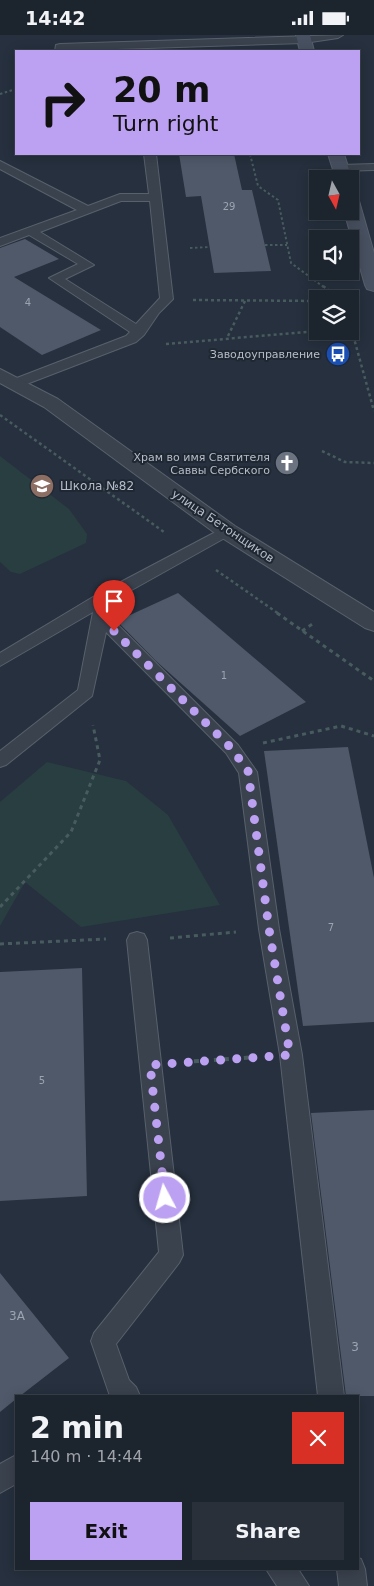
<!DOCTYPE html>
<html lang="en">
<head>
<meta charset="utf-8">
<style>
  body { margin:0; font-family:"DejaVu Sans",sans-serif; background:#29303a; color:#f1f3f6; height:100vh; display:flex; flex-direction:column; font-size:19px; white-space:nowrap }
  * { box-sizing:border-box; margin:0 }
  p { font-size:16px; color:#a0a4aa }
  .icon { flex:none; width:28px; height:28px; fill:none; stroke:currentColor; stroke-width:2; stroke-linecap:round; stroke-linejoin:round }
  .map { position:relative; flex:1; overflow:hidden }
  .side { position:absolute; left:15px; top:1360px; width:344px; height:175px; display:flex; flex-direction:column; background:#1c242e; border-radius:0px; box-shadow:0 2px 12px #0003,0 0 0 1px #3a414a }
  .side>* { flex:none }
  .guide { position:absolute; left:15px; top:15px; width:345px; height:105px; border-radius:0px; box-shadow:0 2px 12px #0003,0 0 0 1px #3a414a; background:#bca0f2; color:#111; overflow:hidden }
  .needle { width:32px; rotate:172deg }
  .controls { position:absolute; left:309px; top:135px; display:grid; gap:10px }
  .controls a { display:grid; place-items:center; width:50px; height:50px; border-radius:0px; background:#1c242e; box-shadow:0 2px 12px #0003,0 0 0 1px #3a414a; font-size:25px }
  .pin { position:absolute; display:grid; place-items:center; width:42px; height:42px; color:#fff; margin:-51px -21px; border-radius:50% 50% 50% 0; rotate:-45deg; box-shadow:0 0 5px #0007 }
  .pin .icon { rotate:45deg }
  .me { position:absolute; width:55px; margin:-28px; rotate:354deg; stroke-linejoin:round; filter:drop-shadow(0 0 4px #0008) }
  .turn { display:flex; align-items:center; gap:18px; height:105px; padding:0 15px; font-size:22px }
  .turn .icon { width:65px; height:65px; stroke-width:2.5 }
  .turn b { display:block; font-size:35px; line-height:42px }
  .round { display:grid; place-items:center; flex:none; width:52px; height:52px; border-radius:0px; background:#29303a }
  .head { display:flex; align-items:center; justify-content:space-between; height:85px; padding:0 15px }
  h1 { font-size:30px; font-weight:700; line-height:38px }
  .primary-button { display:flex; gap:10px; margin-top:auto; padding:10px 15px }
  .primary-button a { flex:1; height:58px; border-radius:0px; background:#bca0f2; color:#111; font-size:20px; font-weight:700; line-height:58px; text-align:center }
  .primary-button a+a { background:#29303a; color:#f1f3f6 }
  .status { display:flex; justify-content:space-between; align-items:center; height:35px; padding:0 25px; background:#1c242e; direction:ltr }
  .status svg { height:14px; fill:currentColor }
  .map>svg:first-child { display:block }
</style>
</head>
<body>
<div class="status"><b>14:42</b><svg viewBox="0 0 49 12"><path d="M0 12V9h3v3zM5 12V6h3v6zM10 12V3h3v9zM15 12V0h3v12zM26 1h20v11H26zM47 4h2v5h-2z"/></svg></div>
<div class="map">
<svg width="374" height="1551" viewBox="0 0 374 1551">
  <rect width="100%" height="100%" fill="#26303e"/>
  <g fill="#293e40">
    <polygon points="0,421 69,474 87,499 86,508 20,539 11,537 0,527"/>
    <polygon points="47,727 126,746 168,780 220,870 81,892 25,847 0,891 0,767"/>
  </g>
  <g fill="#4f5969">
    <polygon points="179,119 234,119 242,155 252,155 271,236 214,238 201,161 186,162"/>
    <polygon points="25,204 59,224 14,242 101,295 42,320 0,292 0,213"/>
    <polygon points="178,558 306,667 240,701 156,626 117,586"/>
    <polygon points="348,712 374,843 374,987 303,991 264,716"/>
    <polygon points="82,933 87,1161 0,1166 0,937"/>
    <polygon points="374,1075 374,1361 346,1361 311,1078"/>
    <polygon points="0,1238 69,1323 20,1361 16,1361 16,1364 0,1377"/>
  </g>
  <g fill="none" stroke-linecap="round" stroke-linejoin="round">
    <g stroke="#58606c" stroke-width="2">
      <g id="lane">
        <polygon points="343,0 338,3 304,8 55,16 56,10 60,9"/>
        <path d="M144,119H156L173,264L159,278L144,300L136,307L19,352H9L7,349L9,346L126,301L130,297L49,243L78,229L29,200L0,211V203L77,175L0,134V126L88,171L120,159H149ZM121,166H150L160,263L136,289L65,244L94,230L40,197Z"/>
        <polygon points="374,129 374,135 341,136 335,133 341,130"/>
        <polygon points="227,491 232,493 235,496 232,499 112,566 109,581 238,710 257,737 279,894 302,1020 344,1361 318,1361 280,1020 259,894 239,738 226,718 106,597 92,661 6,730 0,732 0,716 78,655 93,577 0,631 0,618 98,559"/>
        <polygon points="137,897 144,899 147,905 183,1220 179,1228 116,1309 129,1345 136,1352 140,1361 110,1361 91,1306 94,1298 159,1217 127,905 130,899"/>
        <polygon points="16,1420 16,1449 0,1458 0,1429"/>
        <polygon points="358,1523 361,1524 365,1534 367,1551 339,1551 337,1534 358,1534"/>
        <polygon points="266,1534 298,1534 309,1551 277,1551"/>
      </g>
    </g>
    <g stroke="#58606c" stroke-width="2">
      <polygon id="street" points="0,334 58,364 235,491 374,577 374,596 365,593 219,501 44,372 0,348"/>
    </g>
    <g stroke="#58606c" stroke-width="2">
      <g id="secondary">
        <polygon points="296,0 310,0 314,16 300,16"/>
        <polygon points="328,119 344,119 352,144 350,147 350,144 336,144"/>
        <polygon points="350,161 356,162 359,166 374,218 374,256 367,254 365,250 344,176 350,176"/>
      </g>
    </g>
    <g stroke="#485b5e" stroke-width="2" stroke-dasharray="2.5 2.5" stroke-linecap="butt">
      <polyline points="0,59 16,54"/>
      <polyline points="250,119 258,151 278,165 291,228 325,253"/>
      <polyline points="265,210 287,210"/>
      <polyline points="190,213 210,212"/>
    </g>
    <g stroke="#485b5e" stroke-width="2.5" stroke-dasharray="3 3" stroke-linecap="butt">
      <polyline points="323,251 341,264"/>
      <polyline points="193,265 318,266"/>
      <polyline points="350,289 374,376"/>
      <polyline points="228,301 245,266"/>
      <polyline points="166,309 318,296"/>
      <polyline points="0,380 164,497"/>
      <polyline points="322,416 345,427 374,428"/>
      <polyline points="216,535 279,579"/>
    </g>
    <g stroke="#485b5e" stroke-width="3" stroke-dasharray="4 4" stroke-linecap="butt">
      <polyline points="277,578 374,646"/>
      <polyline points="302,596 314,588"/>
      <polyline points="263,708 341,691 374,701"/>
      <polyline points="0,872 71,797 100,725 93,690"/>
      <polyline points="170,903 236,897"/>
      <polyline points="0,909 106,904"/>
    </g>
    <polyline stroke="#485b5e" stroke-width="4" stroke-dasharray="5 5" stroke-linecap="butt" points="184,1027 257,1022"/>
    <use href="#lane" fill="#3a424e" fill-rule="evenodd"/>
    <use href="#street" fill="#3a424e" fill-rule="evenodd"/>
    <use href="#secondary" fill="#485161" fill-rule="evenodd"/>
  </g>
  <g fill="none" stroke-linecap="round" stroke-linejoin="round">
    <polyline stroke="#bca0f2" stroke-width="9" stroke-dasharray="0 16.2" points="114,596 232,714 248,736 269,894 290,1020 150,1030 165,1163"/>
  </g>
  <defs>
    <g id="bus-disc" transform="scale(1.25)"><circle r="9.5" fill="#1a4fb4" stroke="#1f2733"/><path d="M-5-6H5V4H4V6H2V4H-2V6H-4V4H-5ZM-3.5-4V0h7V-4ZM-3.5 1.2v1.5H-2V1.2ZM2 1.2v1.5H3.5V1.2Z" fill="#fff"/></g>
    <g id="church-disc" transform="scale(1.25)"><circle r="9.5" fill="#6b7280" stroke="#1f2733"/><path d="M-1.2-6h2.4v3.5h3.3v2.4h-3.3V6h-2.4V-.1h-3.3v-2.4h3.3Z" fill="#fff"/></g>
    <g id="school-disc" transform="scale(1.25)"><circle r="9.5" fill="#8d6e63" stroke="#1f2733"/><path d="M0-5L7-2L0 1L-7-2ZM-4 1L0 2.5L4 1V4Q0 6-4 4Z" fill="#fff"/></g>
  </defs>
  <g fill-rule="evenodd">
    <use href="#bus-disc" x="338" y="319"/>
    <use href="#church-disc" x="287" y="428"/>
    <use href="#school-disc" x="42" y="451"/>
  </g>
  <g text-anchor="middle" stroke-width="4" stroke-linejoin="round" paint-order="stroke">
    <g font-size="10" fill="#9ca4b1">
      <text x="229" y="175">29</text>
      <text x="28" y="271">4</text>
      <text x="224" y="644">1</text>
      <text x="331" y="896">7</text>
      <text x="42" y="1049">5</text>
    </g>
    <g font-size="11" fill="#b6bdc9" stroke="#1f2733" text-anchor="end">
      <text x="320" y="323">Заводоуправление</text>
      <text x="270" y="426">Храм во имя Святителя<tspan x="270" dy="13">Саввы Сербского</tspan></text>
    </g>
    <g font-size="12" fill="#b6bdc9" stroke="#1f2733" text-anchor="start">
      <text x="60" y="455">Школа №82</text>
    </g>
    <g font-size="12" fill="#b6bdc9" stroke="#1f2733">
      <text transform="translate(223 491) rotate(34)" y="4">улица Бетонщиков</text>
    </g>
    <g font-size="12" fill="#9ca4b1">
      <text x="17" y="1285">3А</text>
      <text x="355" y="1316">3</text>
    </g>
  </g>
</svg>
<div class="controls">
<a><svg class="needle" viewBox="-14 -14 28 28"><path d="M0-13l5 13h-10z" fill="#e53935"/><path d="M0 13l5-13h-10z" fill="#a0a4aa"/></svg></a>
<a><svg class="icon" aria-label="sound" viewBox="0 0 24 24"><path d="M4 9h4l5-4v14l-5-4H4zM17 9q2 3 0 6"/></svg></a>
<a><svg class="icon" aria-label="layers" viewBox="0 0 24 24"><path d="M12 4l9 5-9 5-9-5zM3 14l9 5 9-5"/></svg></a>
</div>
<div class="pin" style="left:114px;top:596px;background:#d93025"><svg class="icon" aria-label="arrive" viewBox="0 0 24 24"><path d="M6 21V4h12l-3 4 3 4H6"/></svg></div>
<svg class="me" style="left:165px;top:1163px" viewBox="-20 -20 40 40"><circle r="17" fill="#bca0f2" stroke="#fff" stroke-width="3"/><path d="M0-11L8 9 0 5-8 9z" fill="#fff"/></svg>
<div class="guide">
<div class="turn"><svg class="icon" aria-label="right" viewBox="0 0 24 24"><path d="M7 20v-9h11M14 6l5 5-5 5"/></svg><div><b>20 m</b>Turn right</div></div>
</div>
<section class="side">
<div class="head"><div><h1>2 min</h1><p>140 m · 14:44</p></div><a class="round" style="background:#d93025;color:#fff"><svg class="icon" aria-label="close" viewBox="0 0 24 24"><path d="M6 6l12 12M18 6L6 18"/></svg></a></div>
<div class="primary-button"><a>Exit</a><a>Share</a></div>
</section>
</div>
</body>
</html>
